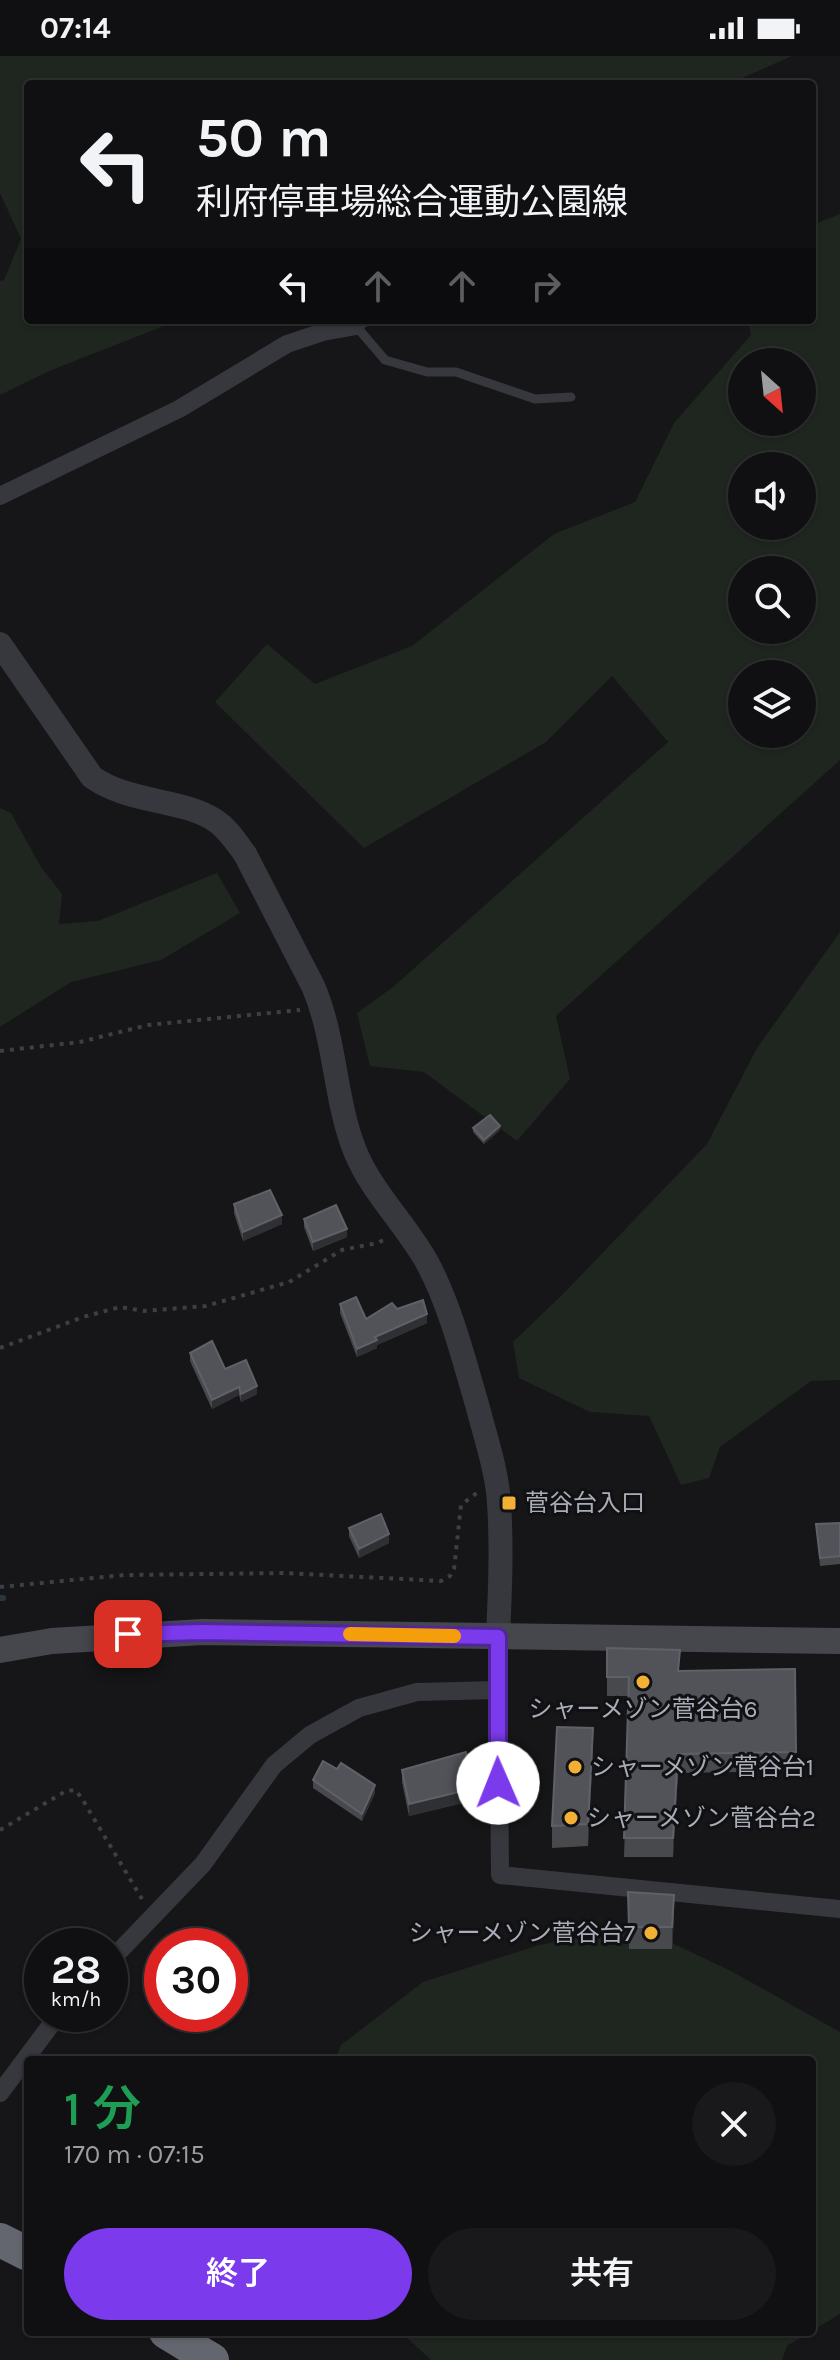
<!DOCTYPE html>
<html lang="ja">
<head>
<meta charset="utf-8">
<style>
  body { margin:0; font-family:Karla,"Noto Sans JP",sans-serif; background:#19191b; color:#f1f3f6; height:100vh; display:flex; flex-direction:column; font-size:30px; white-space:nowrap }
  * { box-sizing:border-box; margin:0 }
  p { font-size:26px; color:#9c9d9f }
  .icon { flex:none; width:44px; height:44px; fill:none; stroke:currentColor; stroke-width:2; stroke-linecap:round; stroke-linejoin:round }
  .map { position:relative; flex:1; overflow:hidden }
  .side { position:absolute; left:24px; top:2000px; width:792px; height:280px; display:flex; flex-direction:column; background:#101012; border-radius:8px; box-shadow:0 2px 6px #0004,0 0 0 2px #303032 }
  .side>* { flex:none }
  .banner { position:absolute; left:24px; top:24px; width:792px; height:244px; border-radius:8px; box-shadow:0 2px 6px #0004,0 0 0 2px #303032; background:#101012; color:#f1f3f6; overflow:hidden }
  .needle { width:52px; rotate:153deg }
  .tools { position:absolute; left:728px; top:292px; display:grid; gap:16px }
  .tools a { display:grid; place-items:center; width:88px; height:88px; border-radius:50%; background:#101012; box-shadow:0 2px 6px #0004,0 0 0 2px #303032; font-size:40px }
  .speed { position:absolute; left:24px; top:1872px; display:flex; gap:16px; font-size:40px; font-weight:700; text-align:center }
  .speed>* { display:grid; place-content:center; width:104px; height:104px; border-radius:50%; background:#101012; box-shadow:0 2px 6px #0004,0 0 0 2px #303032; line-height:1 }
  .speed small { font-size:20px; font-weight:400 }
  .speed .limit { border:12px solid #d22; background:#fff; color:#111 }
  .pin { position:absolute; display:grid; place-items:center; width:68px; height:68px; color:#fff; margin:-34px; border-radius:16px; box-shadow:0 4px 12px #0006 }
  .me { position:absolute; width:88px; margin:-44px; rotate:359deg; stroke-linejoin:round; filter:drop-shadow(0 0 6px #0008) }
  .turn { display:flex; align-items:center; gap:28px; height:168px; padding:0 40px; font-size:36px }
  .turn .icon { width:104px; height:104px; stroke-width:2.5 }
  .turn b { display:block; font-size:56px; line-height:68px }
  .lanes { display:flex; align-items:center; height:76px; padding:0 40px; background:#0003; justify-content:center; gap:40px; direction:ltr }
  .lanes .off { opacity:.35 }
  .round { display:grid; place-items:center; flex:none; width:84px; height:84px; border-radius:42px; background:#19191b }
  .overview { display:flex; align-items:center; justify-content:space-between; height:136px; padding:0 40px }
  h1 { font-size:48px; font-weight:600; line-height:60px; color:#1e9e55 }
  .primary-button { display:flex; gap:16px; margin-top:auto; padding:16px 40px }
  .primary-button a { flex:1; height:92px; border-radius:48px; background:#7c3aed; color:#fff; font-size:32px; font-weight:600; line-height:92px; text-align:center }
  .primary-button a+a { background:#19191b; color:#f1f3f6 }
  .status { display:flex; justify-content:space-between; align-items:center; height:56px; padding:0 40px; background:#101012; direction:ltr }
  .status svg { height:22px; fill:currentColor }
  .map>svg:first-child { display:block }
</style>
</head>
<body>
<div class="status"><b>07:14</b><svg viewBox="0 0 49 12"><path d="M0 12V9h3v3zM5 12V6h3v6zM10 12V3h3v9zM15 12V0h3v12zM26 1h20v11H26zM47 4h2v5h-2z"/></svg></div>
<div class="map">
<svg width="840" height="2304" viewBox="0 0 840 2304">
  <rect width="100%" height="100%" fill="#161618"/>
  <g fill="#1e261f" fill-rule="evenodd">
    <polygon points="0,0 792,0 740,23 742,28 28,28 28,264 179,264 49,315 0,339 0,225 4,224 21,183 0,137"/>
    <path d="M840,158V704L556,960L570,1023L517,1085L424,1016L370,1010L357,957L393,931L668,686L612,620L546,686L364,792L215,646L267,588L315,628L412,590L554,478L635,446L674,367L751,279L748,264H812V169ZM742,306H802V366H742ZM742,410H802V470H742ZM742,514H802V574H742ZM742,618H802V678H742Z"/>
    <polygon points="0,752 11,757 41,811 62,838 59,868 98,865 217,817 240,857 161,904 71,926 0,971"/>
    <polygon points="840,876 840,1324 811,1325 720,1391 709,1422 681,1429 649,1360 590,1356 519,1322 513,1286 564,1237 707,1088 757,992"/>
    <polygon points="638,1871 731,1915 840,1976 840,2258 812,2275 812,2004 335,2004 341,1989 423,1926 539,1889"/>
    <polygon points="401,2276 810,2276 787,2290 782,2304 431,2304"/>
  </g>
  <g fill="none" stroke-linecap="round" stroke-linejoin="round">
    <polyline stroke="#2c353c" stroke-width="6" points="0,1542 3,1542"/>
    <g stroke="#3d3f44" stroke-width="4" stroke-dasharray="4 6" stroke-linecap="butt">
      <polyline points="0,995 80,986 148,969 300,954"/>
      <polyline points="0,1292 83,1261 120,1251 144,1255 206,1250 289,1226 342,1194 377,1187 388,1182"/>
      <polyline points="0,1531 124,1519 285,1517 441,1525 450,1520 454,1513 461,1449 478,1436"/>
      <polyline points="0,1774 66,1735 75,1734 81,1741 142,1843"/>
    </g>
    <polyline stroke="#37383d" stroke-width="9" points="371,264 356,270 385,304 427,316 456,316 535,343 571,341"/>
    <g stroke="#37383d" stroke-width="18">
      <polyline points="0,440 179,353 287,288 323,276 356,270"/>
      <polyline points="498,1581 500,1819 840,1853"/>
      <polyline points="110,1905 203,1808 274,1709 310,1679 359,1652 417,1636 497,1634"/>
      <polyline points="0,2037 59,1958"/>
    </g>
    <path stroke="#37383d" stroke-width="24" d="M0,588L92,721C130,748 182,742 216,765C228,773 236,786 245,798L313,930C336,983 334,1042 355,1095C372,1137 407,1169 428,1208C451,1252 464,1304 478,1352C486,1383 497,1415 499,1447C502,1491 500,1537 498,1581"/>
    <polyline stroke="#45474d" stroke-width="26" points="0,1594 52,1585 202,1576 840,1585"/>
    <g stroke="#63666e" stroke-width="34">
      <polyline points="0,2184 28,2198"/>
      <polyline points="166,2276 212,2304"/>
    </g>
  </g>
  <g fill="#47494d">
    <polygon points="473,1072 500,1074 484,1088 473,1076"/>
    <polygon points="234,1148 282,1168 243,1185 234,1157"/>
    <polygon points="304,1163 347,1181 313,1195 304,1171"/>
    <polygon points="340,1248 366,1263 397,1253 427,1267 377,1289 377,1292 357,1301 340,1257"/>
    <polygon points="190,1297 225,1313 257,1338 241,1346 239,1339 212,1353 190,1305"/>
    <polygon points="840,1467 840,1508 820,1510 816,1468"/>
    <polygon points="349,1472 389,1487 359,1502 349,1480"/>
    <polygon points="607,1592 679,1615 795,1613 796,1715 678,1717 673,1801 624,1801 629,1640 607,1640"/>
    <polygon points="593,1694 588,1790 552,1792 552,1770"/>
    <polygon points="402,1714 471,1745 409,1760 402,1726"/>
    <polygon points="313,1724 375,1737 362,1765 313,1732"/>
    <polygon points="628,1836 674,1861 672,1893 629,1893"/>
  </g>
  <g fill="#2f3033">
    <polygon points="500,1070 500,1074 484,1088 484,1084"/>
    <polygon points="282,1159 282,1168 243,1185 243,1176"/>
    <polygon points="347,1173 347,1181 313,1195 313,1186"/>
    <polygon points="427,1258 427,1267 377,1289 377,1292 357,1301 357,1293 375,1281"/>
    <polygon points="257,1330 257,1338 241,1346 241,1338"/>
    <polygon points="239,1331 239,1339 212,1353 212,1344"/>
    <polygon points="389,1478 389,1487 359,1502 359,1493"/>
    <polygon points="593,1672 593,1694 588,1790 588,1768"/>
    <polygon points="678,1698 678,1717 673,1801 673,1782"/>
    <polygon points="375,1729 375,1737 362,1765 362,1758"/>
    <polygon points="471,1733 471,1745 409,1760 409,1748"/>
    <polygon points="674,1839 674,1861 672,1893 672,1871"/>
  </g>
  <g fill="#525359" stroke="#5f6168" stroke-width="2">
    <polygon points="490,1059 500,1070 484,1084 473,1072"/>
    <polygon points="270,1134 282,1159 243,1176 234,1148"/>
    <polygon points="336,1149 347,1173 313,1186 304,1163"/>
    <polygon points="356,1241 366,1263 392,1247 397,1253 423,1244 427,1258 375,1281 377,1284 357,1293 340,1248"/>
    <polygon points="212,1285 225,1313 246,1304 257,1330 241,1338 239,1331 212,1344 190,1297"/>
    <polygon points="381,1458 389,1478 359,1493 349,1472"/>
    <polygon points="840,1467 840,1500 820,1502 816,1468"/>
    <polygon points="607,1592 680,1594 678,1615 795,1613 796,1696 678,1698 673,1782 624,1782 629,1621 607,1621"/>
    <polygon points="557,1671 593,1672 588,1768 552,1770"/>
    <polygon points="466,1696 471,1733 409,1748 402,1714"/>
    <polygon points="323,1705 337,1713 341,1707 375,1729 362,1758 313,1724"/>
    <polygon points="628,1836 674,1839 672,1871 629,1871"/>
  </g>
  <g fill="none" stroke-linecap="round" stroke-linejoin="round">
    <g stroke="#51269a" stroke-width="20">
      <polyline id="route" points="128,1578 202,1576 498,1581 498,1727"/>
    </g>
    <use href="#route" stroke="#7c3aed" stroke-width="14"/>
    <polyline stroke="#f59e0b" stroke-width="14" points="350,1578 454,1580"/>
  </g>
  <g fill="#f2b134" stroke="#111113" stroke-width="3">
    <rect x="501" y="1439" width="16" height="16" rx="4"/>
    <circle cx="643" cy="1626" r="8"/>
    <circle cx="575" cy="1711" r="8"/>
    <circle cx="571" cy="1762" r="8"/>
    <circle cx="651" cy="1877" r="8"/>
  </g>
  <g text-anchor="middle" stroke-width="6" stroke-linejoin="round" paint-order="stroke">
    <g font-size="24" fill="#a8adb8" stroke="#111113" text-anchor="start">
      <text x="525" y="1455">菅谷台入口</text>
      <text x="643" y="1661" text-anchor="middle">シャーメゾン菅谷台6</text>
      <text x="591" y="1719">シャーメゾン菅谷台1</text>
      <text x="587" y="1770">シャーメゾン菅谷台2</text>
      <text x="635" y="1885" text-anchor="end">シャーメゾン菅谷台7</text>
    </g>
  </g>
</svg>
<div class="tools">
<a><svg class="needle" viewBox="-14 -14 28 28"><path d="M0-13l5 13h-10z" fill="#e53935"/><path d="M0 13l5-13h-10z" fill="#9c9d9f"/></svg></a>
<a><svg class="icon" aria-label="sound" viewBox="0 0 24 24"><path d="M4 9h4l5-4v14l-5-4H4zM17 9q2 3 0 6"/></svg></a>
<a><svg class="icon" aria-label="search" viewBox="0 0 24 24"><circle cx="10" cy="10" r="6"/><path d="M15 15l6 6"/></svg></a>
<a><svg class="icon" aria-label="layers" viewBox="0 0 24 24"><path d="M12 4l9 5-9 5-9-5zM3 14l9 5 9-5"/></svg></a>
</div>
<div class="speed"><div>28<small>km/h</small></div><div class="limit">30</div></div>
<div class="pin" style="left:128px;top:1578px;background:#d93025"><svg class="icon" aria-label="arrive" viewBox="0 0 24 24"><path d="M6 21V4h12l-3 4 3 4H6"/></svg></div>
<svg class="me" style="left:498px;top:1727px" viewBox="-20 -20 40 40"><circle r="19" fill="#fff"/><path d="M0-13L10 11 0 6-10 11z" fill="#7c3aed"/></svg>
<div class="banner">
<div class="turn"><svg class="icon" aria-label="left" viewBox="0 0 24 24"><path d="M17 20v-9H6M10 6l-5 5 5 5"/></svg><div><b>50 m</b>利府停車場総合運動公園線</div></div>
<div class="lanes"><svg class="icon" aria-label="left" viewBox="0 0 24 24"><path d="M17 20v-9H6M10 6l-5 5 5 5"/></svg><svg class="icon off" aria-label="ahead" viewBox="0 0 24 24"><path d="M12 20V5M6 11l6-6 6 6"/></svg><svg class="icon off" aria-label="ahead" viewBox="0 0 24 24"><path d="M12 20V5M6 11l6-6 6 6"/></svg><svg class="icon off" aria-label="right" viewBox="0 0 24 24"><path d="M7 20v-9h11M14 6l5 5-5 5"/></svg></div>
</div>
<section class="side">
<div class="overview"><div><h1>1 分</h1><p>170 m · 07:15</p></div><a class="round"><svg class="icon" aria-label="close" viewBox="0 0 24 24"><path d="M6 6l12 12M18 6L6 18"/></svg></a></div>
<div class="primary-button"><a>終了</a><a>共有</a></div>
</section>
</div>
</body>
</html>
